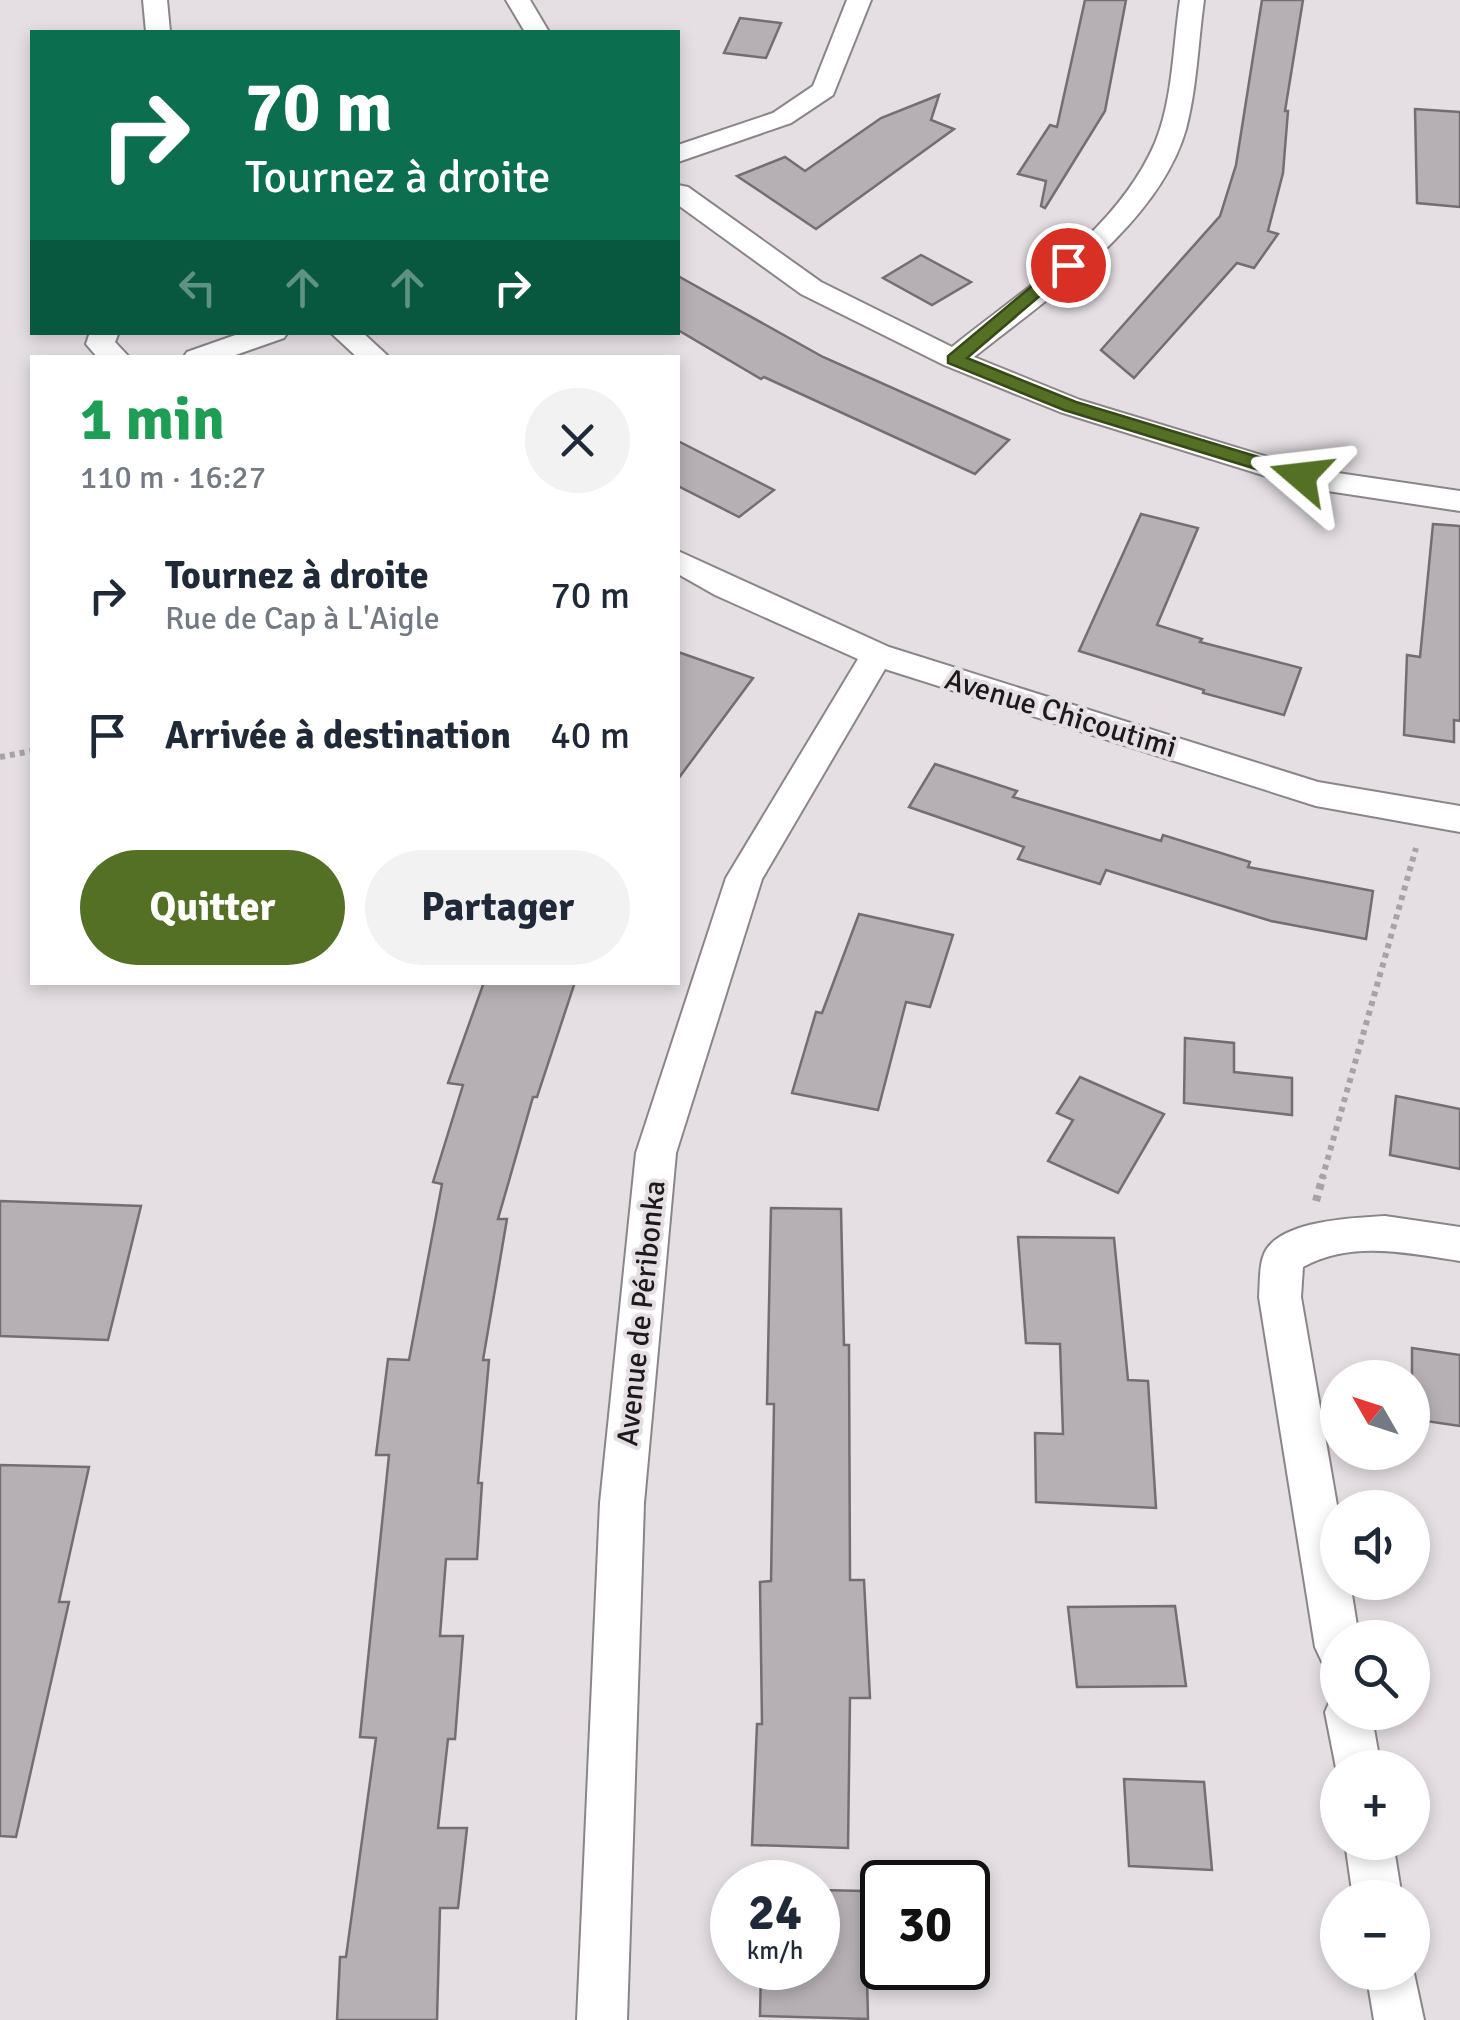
<!DOCTYPE html>
<html lang="fr">
<head>
<meta charset="utf-8">
<style>
  body { margin:0; font-family:Signika,sans-serif; background:#f2f2f3; color:#1f2937; height:100vh; display:flex; flex-direction:column; font-size:38px; white-space:nowrap }
  * { box-sizing:border-box; margin:0 }
  p { font-size:32px; color:#747a83 }
  .icon { flex:none; width:55px; height:55px; fill:none; stroke:currentColor; stroke-width:2; stroke-linecap:round; stroke-linejoin:round }
  .map { position:relative; flex:1; overflow:hidden }
  .sheet { position:absolute; left:30px; top:355px; width:650px; height:630px; display:flex; flex-direction:column; background:#fff; border-radius:0px; box-shadow:0 5px 15px #0003 }
  .sheet>* { flex:none }
  .guide { position:absolute; left:30px; top:30px; width:650px; height:305px; border-radius:0px; box-shadow:0 5px 15px #0003; background:#0b6e4f; color:#fff; overflow:hidden }
  .needle { width:65px; rotate:309deg }
  .fabs { position:absolute; left:1320px; top:1360px; display:grid; gap:20px }
  .fabs a { display:grid; place-items:center; width:110px; height:110px; border-radius:50%; background:#fff; box-shadow:0 5px 15px #0003; font-size:50px }
  .speed { position:absolute; left:710px; top:1860px; display:flex; gap:20px; font-size:50px; font-weight:700; text-align:center }
  .speed>* { display:grid; place-content:center; width:130px; height:130px; border-radius:50%; background:#fff; box-shadow:0 5px 15px #0003; line-height:1 }
  .speed small { font-size:25px; font-weight:400 }
  .speed .limit { border:5px solid #111; border-radius:15px; background:#fff; color:#111 }
  .pin { position:absolute; display:grid; place-items:center; width:85px; height:85px; color:#fff; margin:-42px; border:5px solid #fff; border-radius:50%; box-shadow:0 2px 10px #0007 }
  .me { position:absolute; width:110px; margin:-55px; rotate:287deg; stroke-linejoin:round; filter:drop-shadow(0 0 8px #0008) }
  .turn { display:flex; align-items:center; gap:35px; height:210px; padding:0 50px; font-size:45px }
  .turn .icon { width:130px; height:130px; stroke-width:2.5 }
  .turn b { display:block; font-size:70px; line-height:85px }
  .lanes { display:flex; align-items:center; height:95px; padding:0 50px; background:#0003; justify-content:center; gap:50px; direction:ltr }
  .lanes .off { opacity:.35 }
  .round { display:grid; place-items:center; flex:none; width:105px; height:105px; border-radius:52px; background:#f2f2f3 }
  .overview { display:flex; align-items:center; justify-content:space-between; height:170px; padding:0 50px }
  h1 { font-size:60px; font-weight:700; line-height:75px; color:#1e9e55 }
  .action { display:flex; gap:20px; margin-top:auto; padding:20px 50px }
  .action a { flex:1; height:115px; border-radius:60px; background:#547024; color:#fff; font-size:40px; font-weight:700; line-height:115px; text-align:center }
  .action a+a { background:#f2f2f3; color:#1f2937 }
  ul { padding:0; list-style:none }
  li { display:flex; align-items:center; gap:30px; height:140px; padding:0 50px }
  li div { flex:1 }
  li b { display:block; font-size:38px }
  li em { font-style:normal }
  .map>svg:first-child { display:block }
</style>
</head>
<body>
<div class="map">
<svg width="1460" height="2020" viewBox="0 0 1460 2020">
  <rect width="100%" height="100%" fill="#e5dfe3"/>
  <g fill="#b6b0b4" stroke="#746e72" stroke-width="2.5">
    <polygon points="1085,0 1126,0 1105,111 1045,208 1041,206 1046,181 1018,174 1050,125 1057,127"/>
    <polygon points="1262,0 1303,0 1285,111 1288,111 1283,173 1268,231 1278,234 1254,268 1237,263 1134,378 1101,350 1220,216 1236,165"/>
    <polygon points="740,18 781,23 766,58 724,53"/>
    <polygon points="939,95 931,120 954,129 816,229 737,176 785,157 805,171 881,118"/>
    <polygon points="1415,109 1460,112 1460,207 1417,203"/>
    <polygon points="921,255 971,282 932,305 883,278"/>
    <polygon points="678,276 823,357 1009,440 975,474 764,377 761,379 678,330"/>
    <polygon points="678,441 774,490 739,517 678,486"/>
    <polygon points="1141,514 1198,528 1157,625 1202,639 1200,642 1301,668 1284,715 1203,693 1204,690 1079,651"/>
    <polygon points="1433,524 1460,526 1460,721 1454,720 1454,742 1404,735 1407,655 1420,657"/>
    <polygon points="678,652 753,678 678,779"/>
    <polygon points="935,764 1017,791 1013,797 1161,841 1163,835 1250,862 1248,867 1373,891 1366,939 1271,921 1106,870 1100,884 1018,859 1024,847 909,807"/>
    <polygon points="859,914 953,935 930,1007 906,1002 878,1110 792,1093 816,1012 822,1013"/>
    <polygon points="484,982 575,982 537,1097 533,1097 498,1219 507,1219 483,1360 489,1360 478,1483 482,1483 477,1559 446,1559 440,1636 463,1636 455,1739 448,1739 438,1828 467,1828 458,1908 440,1908 437,2020 337,2020 340,1957 346,1957 376,1738 360,1737 389,1455 376,1455 388,1359 409,1360 442,1184 433,1182 463,1085 448,1083"/>
    <polygon points="1185,1038 1234,1043 1234,1072 1292,1078 1292,1115 1184,1103"/>
    <polygon points="1080,1077 1164,1114 1118,1193 1048,1161 1073,1120 1057,1113"/>
    <polygon points="1396,1096 1460,1109 1460,1169 1390,1155"/>
    <polygon points="0,1201 141,1206 108,1340 0,1336"/>
    <polygon points="771,1208 841,1209 844,1345 849,1345 850,1580 864,1580 870,1698 850,1698 848,1848 752,1845 757,1724 762,1724 760,1582 771,1581 774,1404 767,1404"/>
    <polygon points="1018,1237 1114,1238 1128,1380 1148,1381 1156,1508 1036,1502 1035,1433 1063,1434 1060,1344 1026,1343"/>
    <polygon points="1412,1348 1460,1355 1460,1426 1412,1419"/>
    <polygon points="0,1465 89,1467 59,1602 69,1602 16,1837 0,1836"/>
    <polygon points="1175,1606 1186,1686 1077,1687 1068,1607"/>
    <polygon points="1124,1779 1204,1782 1212,1870 1129,1866"/>
    <polygon points="818,1890 865,1891 868,2019 760,2016 761,1968 818,1968"/>
  </g>
  <g fill="none" stroke-linecap="round" stroke-linejoin="round">
    <g stroke="#8b8589" stroke-width="4">
      <g id="street">
        <polygon points="143,0 167,0 170,32 146,32"/>
        <polygon points="506,0 530,0 549,32 525,32"/>
        <polygon points="847,0 871,0 833,95 791,123 678,162 678,145 773,113 813,86"/>
        <path d="M1180,0H1204C1198,43 1197,87 1186,129C1159,224 1048,298 974,357L1080,400L1304,468L1460,491V511L1301,487L1060,412L944,365L801,294L678,205V185L688,187L821,282L952,347C1024,289 1117,231 1155,143C1173,100 1173,46 1180,0Z"/>
        <polygon points="90,332 119,332 115,342 130,358 98,358 86,344"/>
        <polygon points="244,332 288,332 284,338 227,358 183,358 187,352"/>
        <polygon points="330,332 362,332 390,358 358,358"/>
        <polygon points="678,551 889,647 1318,782 1460,806 1460,832 1316,806 885,669 762,879 676,1153 644,1503 627,2020 577,2020 600,1503 636,1153 726,878 858,659 715,595 678,574"/>
        <path d="M1385,1216L1460,1227V1261C1407,1253 1352,1240 1303,1267L1301,1297L1338,1511V1582H1350L1359,1638H1338V1668L1322,1662L1315,1647L1259,1297C1260,1285 1259,1269 1263,1257C1274,1220 1354,1218 1385,1216Z"/>
        <polygon points="1338,1694 1338,1712 1371,1712 1381,1768 1338,1768 1338,1778 1325,1712 1332,1696"/>
        <polygon points="1345,1842 1393,1842 1402,1898 1353,1898"/>
        <polygon points="1412,1964 1424,2020 1374,2020 1366,1972 1412,1972"/>
      </g>
    </g>
    <g stroke="#a7a2a5" stroke-width="6" stroke-dasharray="5 5" stroke-linecap="butt">
      <polyline points="0,757 32,751"/>
      <polyline points="1322,1179 1416,848"/>
    </g>
    <polyline stroke="#a7a2a5" stroke-width="8" stroke-dasharray="6 6" stroke-linecap="butt" points="1316,1201 1323,1176"/>
    <use href="#street" fill="#fff" fill-rule="evenodd"/>
  </g>
  <polygon fill="#547024" stroke="#374917" stroke-width="2.5" points="1062,261 1076,265 967,358 1076,402 1308,472 1308,481 1295,481 1064,410 948,363 948,356"/>
  <g text-anchor="middle" stroke-width="8" stroke-linejoin="round" paint-order="stroke">
    <g font-size="30" fill="#1c1a1b" stroke="#e5dfe3">
      <text transform="translate(1061 713) rotate(17)" y="10">Avenue Chicoutimi</text>
      <text transform="translate(641 1313) rotate(-84)" y="10">Avenue de Péribonka</text>
    </g>
  </g>
</svg>
<div class="fabs">
<a><svg class="needle" viewBox="-14 -14 28 28"><path d="M0-13l5 13h-10z" fill="#e53935"/><path d="M0 13l5-13h-10z" fill="#747a83"/></svg></a>
<a><svg class="icon" aria-label="sound" viewBox="0 0 24 24"><path d="M4 9h4l5-4v14l-5-4H4zM17 9q2 3 0 6"/></svg></a>
<a><svg class="icon" aria-label="search" viewBox="0 0 24 24"><circle cx="10" cy="10" r="6"/><path d="M15 15l6 6"/></svg></a>
<a>+</a>
<a>−</a>
</div>
<div class="speed"><div>24<small>km/h</small></div><div class="limit">30</div></div>
<div class="pin" style="left:1068px;top:265px;background:#d93025"><svg class="icon" aria-label="arrive" viewBox="0 0 24 24"><path d="M6 21V4h12l-3 4 3 4H6"/></svg></div>
<svg class="me" style="left:1301px;top:476px" viewBox="-20 -20 40 40"><path d="M0-17L14 15 0 8-14 15z" fill="#547024" stroke="#fff" stroke-width="4"/></svg>
<div class="guide">
<div class="turn"><svg class="icon" aria-label="right" viewBox="0 0 24 24"><path d="M7 20v-9h11M14 6l5 5-5 5"/></svg><div><b>70 m</b>Tournez à droite</div></div>
<div class="lanes"><svg class="icon off" aria-label="left" viewBox="0 0 24 24"><path d="M17 20v-9H6M10 6l-5 5 5 5"/></svg><svg class="icon off" aria-label="ahead" viewBox="0 0 24 24"><path d="M12 20V5M6 11l6-6 6 6"/></svg><svg class="icon off" aria-label="ahead" viewBox="0 0 24 24"><path d="M12 20V5M6 11l6-6 6 6"/></svg><svg class="icon" aria-label="right" viewBox="0 0 24 24"><path d="M7 20v-9h11M14 6l5 5-5 5"/></svg></div>
</div>
<section class="sheet">
<div class="overview"><div><h1>1 min</h1><p>110 m · 16:27</p></div><a class="round"><svg class="icon" aria-label="close" viewBox="0 0 24 24"><path d="M6 6l12 12M18 6L6 18"/></svg></a></div>
<ul>
<li><svg class="icon" aria-label="right" viewBox="0 0 24 24"><path d="M7 20v-9h11M14 6l5 5-5 5"/></svg><div><b>Tournez à droite</b><p>Rue de Cap à L'Aigle</p></div><em>70 m</em></li>
<li><svg class="icon" aria-label="arrive" viewBox="0 0 24 24"><path d="M6 21V4h12l-3 4 3 4H6"/></svg><div><b>Arrivée à destination</b></div><em>40 m</em></li>
</ul>
<div class="action"><a>Quitter</a><a>Partager</a></div>
</section>
</div>
</body>
</html>
